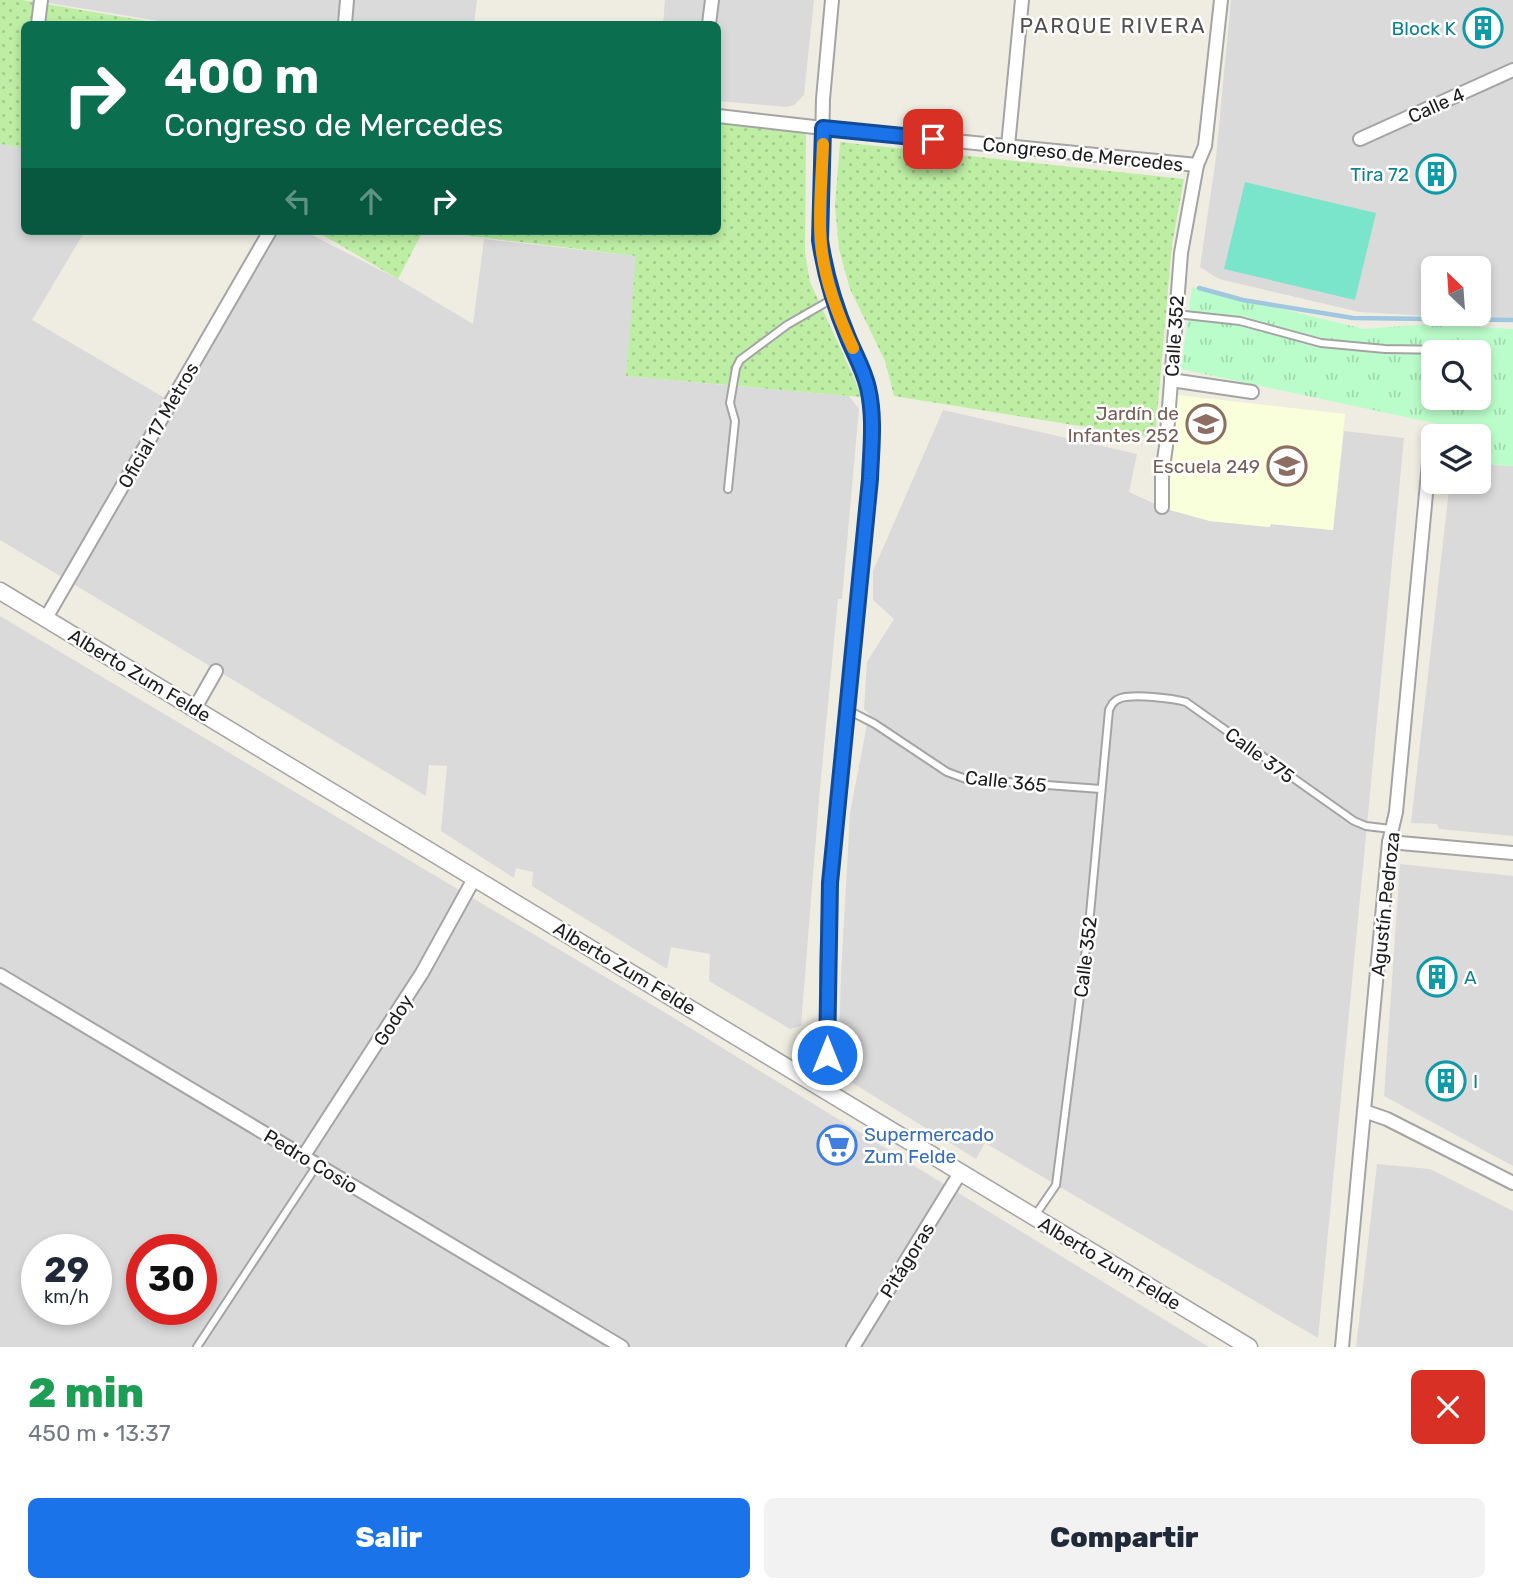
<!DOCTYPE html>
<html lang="es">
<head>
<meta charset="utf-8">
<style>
  body { margin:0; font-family:Rubik,sans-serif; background:#f2f2f3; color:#1f2937; height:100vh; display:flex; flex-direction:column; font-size:26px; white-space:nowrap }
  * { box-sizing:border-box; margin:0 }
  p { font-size:23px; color:#747a83 }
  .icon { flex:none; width:38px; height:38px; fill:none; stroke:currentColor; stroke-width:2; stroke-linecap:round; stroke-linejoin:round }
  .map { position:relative; height:1347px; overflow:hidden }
  .drawer { display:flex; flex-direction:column; background:#fff; flex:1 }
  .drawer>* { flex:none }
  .hud { position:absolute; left:21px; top:21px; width:700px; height:214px; border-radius:10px; box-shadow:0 4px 10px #0003; background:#0b6e4f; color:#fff; overflow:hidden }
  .needle { width:46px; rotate:335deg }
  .buttons { position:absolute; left:1421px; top:256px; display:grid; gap:14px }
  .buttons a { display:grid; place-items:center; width:70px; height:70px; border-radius:10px; background:#fff; box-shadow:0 4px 10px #0003; font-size:35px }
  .speed { position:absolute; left:21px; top:1234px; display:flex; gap:14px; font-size:35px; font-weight:700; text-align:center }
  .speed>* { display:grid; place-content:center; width:91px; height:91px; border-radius:50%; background:#fff; box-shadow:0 4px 10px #0003; line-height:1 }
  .speed small { font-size:18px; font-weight:400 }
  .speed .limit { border:10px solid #d22; background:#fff; color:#111 }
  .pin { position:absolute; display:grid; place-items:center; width:60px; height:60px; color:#fff; margin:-30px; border-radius:14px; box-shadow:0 4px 10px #0006 }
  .me { position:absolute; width:77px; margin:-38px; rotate:0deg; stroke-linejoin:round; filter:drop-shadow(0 0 5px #0008) }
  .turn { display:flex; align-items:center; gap:24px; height:147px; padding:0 28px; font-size:32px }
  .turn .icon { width:91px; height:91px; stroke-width:2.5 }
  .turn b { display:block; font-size:49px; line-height:60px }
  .lanes { display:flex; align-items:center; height:66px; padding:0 28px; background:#0003; justify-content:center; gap:35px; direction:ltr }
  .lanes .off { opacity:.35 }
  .round { display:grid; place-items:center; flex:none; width:74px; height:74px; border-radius:10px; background:#f2f2f3 }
  .headline { display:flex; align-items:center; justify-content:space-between; height:119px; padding:0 28px }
  h1 { font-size:42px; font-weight:800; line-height:52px; color:#1e9e55 }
  .cta { display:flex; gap:14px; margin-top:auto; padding:14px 28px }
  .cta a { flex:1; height:80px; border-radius:10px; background:#1a73e8; color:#fff; font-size:28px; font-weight:800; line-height:80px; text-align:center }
  .cta a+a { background:#f2f2f3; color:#1f2937 }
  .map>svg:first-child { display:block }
</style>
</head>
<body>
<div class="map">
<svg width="1513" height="1347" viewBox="0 0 1513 1347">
  <defs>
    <pattern id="grass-dots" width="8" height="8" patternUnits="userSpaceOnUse" patternTransform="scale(1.75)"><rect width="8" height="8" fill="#bdeea4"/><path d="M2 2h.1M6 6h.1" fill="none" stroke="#a2cc8d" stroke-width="1.8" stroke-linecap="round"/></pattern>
    <pattern id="park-tufts" width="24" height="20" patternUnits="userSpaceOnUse" patternTransform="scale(1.75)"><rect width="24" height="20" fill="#bbfdca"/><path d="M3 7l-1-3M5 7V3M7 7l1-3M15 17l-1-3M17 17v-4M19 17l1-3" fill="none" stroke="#a0d8ad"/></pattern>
  </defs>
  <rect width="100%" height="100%" fill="#efede2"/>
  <g fill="#dbdada" fill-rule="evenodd">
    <polygon points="30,0 477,0 474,24 178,24"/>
    <polygon points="665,0 814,0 804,95 794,105 787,107 718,101 718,24 663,24"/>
    <path d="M1231,0H1513V321L1359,312L1219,279L1200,267L1216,157ZM1433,268H1479V313H1433Z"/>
    <polygon points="0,144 24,148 24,231 85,231 32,320 180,407 271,231 304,231 398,279 473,324 484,239 637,256 626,376 849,396 859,409 842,599 838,599 819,800 801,1026 790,1029 709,981 710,954 671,947 667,969 532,886 533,872 516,868 514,878 441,831 447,766 429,765 426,796 0,540"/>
    <polygon points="943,410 1137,454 1129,492 1162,507 1210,521 1269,527 1270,524 1333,530 1344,431 1404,438 1318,1338 985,1143 976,1159 838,1074 841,975 850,813 869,714 864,709 867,662 894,619 873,600 873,571"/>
    <polygon points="1479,464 1513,466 1513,836 1439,829 1437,824 1411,823 1450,481 1479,481"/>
    <path d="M0,616L669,1015L1209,1347H0ZM37,1250H96V1309H37ZM142,1250H201V1309H142Z"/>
    <polygon points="1400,864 1513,876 1513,1166 1384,1096"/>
    <polygon points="1377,1164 1430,1169 1513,1211 1513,1347 1356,1347"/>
  </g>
  <polygon fill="#faffdb" points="1177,395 1345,414 1333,530 1271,524 1270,527 1210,521 1166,509"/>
  <g fill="url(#grass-dots)">
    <polygon points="0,0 22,0 165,24 24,24 24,148 0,144"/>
    <polygon points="718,123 802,132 806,135 805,253 810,282 855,380 861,397 626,376 636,256 429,231 718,231"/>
    <polygon points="840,142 1184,179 1172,245 1155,438 894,396 885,361 850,289 839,249 835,206"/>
    <polygon points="316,231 423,231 398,279"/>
  </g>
  <path fill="url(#park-tufts)" fill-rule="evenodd" d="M1192,287L1364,329L1430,324L1513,329V466L1479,464V436H1442L1438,424L1181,369ZM1433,352H1479V397H1433Z"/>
  <polygon fill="#7ae5cb" points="1245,182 1376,213 1355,300 1224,269"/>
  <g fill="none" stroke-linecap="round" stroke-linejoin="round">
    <polyline stroke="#9fc8e0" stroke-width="4.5" points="1199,288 1243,300 1353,318 1513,320"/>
    <g stroke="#a4a4a4" stroke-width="10">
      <g id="service">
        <polyline points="1176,314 1240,321 1321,343 1385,349 1450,350"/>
        <polyline points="728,489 735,421 730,403 736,368 740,360 787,325 834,298"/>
        <polyline points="846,709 875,724 947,772 966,779 1101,789"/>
        <path d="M1034,1217L1056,1185L1089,925L1109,710C1112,704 1114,700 1121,698C1135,694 1171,698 1186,702L1354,821L1366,826L1391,829"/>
        <polyline points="197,1347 317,1165"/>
      </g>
    </g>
    <g stroke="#a4a4a4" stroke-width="16">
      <g id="minor">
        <polyline points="38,24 41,0"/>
        <polyline points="345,24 347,0"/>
        <polyline points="709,24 712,0"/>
        <polyline points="718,116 823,128 1197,165"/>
        <polyline points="1360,139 1513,70"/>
        <polyline points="1008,146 1022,0"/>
        <polyline points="1171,380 1252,392"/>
        <polyline points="1162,507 1162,474 1166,446 1181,253 1197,165 1205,146 1221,0"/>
        <polyline points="46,618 270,231"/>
        <polyline points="195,708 216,671"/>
        <polyline points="1389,842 1513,853"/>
        <polyline points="0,975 622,1347"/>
        <polyline points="815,1085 827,1055 827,967 830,883 870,479 872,416 868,388 862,369 848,337 829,286 820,240 823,99 832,0"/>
        <polyline points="1364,1111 1387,1119 1513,1183"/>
        <polyline points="303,1157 422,973 475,877"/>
        <polyline points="853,1347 960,1173"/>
        <polyline points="1342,1347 1389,842 1396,812 1429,462"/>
      </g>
    </g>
    <g stroke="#a4a4a4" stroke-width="19">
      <polyline id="tertiary" points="0,591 1249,1347"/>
    </g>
    <use href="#service" stroke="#fff" stroke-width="6"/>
    <use href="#minor" stroke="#fff" stroke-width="12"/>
    <use href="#tertiary" stroke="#fff" stroke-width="16"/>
  </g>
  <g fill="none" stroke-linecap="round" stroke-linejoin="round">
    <g stroke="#114b97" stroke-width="18">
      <path id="route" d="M827,1055L830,883L870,479C871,449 875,418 868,388C864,370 855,355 848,338C835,307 825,274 820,240L823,128L933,139"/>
    </g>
    <use href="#route" stroke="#1a73e8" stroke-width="12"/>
    <path stroke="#f59e0b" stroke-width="12" d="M823,144C822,177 818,211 821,243C824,279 838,316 853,348"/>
  </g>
  <defs>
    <g id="building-ring" transform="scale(2.0125)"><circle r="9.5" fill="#fff" stroke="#0f9aa8" stroke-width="1.5"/><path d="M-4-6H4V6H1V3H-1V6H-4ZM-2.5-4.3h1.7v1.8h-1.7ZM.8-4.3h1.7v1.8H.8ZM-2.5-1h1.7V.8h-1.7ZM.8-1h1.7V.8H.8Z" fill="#0f9aa8"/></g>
    <g id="school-ring" transform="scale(2.0125)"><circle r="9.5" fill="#fff" stroke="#8d6e63" stroke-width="1.5"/><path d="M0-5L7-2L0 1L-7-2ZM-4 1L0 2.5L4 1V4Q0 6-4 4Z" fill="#8d6e63"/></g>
    <g id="supermarket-ring" transform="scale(2.0125)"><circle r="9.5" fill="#fff" stroke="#3f7fe0" stroke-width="1.5"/><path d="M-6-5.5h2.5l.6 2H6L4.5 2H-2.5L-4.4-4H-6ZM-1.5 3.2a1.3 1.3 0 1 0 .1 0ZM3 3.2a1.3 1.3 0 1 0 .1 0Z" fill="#3f7fe0"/></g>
  </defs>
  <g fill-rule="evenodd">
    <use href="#building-ring" x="1483" y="28"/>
    <use href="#building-ring" x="1436" y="174"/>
    <use href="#school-ring" x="1206" y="424"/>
    <use href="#school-ring" x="1287" y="466"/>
    <use href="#building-ring" x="1437" y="977"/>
    <use href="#building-ring" x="1446" y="1081"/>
    <use href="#supermarket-ring" x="837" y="1145"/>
  </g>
  <g text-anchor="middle" stroke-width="5" stroke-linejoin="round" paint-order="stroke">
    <g font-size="19" fill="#0d838f" stroke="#fff" text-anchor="end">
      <text x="1456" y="35">Block K</text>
      <text x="1409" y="181">Tira 72</text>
      <text x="1464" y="984" text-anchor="start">A</text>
      <text x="1473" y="1088" text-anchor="start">I</text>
    </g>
    <g font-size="19" fill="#1d1d1d" stroke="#fff">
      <text transform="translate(1436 105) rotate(-24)" y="7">Calle 4</text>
      <text transform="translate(1083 154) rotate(6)" y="7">Congreso de Mercedes</text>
      <text transform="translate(1174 336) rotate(-86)" y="7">Calle 352</text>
      <text transform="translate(158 425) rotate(-60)" y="7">Oficial 17 Metros</text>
      <text transform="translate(140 675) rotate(31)" y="7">Alberto Zum Felde</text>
      <text transform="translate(1260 755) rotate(36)" y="7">Calle 375</text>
      <text transform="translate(1006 781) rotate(6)" y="7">Calle 365</text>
      <text transform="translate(1385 904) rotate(-84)" y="7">Agustín Pedroza</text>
      <text transform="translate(1085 957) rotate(-83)" y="7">Calle 352</text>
      <text transform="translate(625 968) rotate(31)" y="7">Alberto Zum Felde</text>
      <text transform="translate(393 1020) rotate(-58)" y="7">Godoy</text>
      <text transform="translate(311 1161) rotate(31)" y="7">Pedro Cosio</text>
      <text transform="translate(907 1260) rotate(-58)" y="7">Pitágoras</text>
      <text transform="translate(1110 1263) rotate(31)" y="7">Alberto Zum Felde</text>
    </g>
    <g font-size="19" fill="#785e54" stroke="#fff" text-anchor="end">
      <text x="1179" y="420">Jardín de<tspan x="1179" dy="22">Infantes 252</tspan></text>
      <text x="1260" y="473">Escuela 249</text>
    </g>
    <g font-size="19" fill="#366cbe" stroke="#fff" text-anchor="start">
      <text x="864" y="1141">Supermercado<tspan x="864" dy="22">Zum Felde</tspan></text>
    </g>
    <g font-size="21" letter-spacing="2" fill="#505050" stroke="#fff">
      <text x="1113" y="33">PARQUE RIVERA</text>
    </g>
  </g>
</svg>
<div class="buttons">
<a><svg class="needle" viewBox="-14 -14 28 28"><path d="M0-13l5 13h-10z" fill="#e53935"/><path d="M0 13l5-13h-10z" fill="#747a83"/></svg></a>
<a><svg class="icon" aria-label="search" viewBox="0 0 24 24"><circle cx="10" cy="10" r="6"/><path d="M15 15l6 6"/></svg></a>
<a><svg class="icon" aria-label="layers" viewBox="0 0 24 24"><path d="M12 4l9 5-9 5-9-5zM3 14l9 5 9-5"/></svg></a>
</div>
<div class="speed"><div>29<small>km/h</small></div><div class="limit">30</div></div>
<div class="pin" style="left:933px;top:139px;background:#d93025"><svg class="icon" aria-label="arrive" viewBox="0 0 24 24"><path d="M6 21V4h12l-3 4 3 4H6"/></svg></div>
<svg class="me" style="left:827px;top:1055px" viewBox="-20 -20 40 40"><circle r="17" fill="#1a73e8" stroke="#fff" stroke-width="3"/><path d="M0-11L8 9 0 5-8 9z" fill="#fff"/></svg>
<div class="hud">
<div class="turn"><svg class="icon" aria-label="right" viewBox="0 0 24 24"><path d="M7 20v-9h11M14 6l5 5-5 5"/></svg><div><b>400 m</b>Congreso de Mercedes</div></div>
<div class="lanes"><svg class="icon off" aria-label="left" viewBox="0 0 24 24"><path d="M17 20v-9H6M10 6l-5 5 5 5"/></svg><svg class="icon off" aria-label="ahead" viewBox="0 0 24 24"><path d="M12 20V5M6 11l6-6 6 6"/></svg><svg class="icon" aria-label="right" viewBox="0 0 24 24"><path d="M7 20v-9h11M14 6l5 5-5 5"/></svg></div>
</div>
</div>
<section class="drawer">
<div class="headline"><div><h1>2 min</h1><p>450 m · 13:37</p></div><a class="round" style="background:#d93025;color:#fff"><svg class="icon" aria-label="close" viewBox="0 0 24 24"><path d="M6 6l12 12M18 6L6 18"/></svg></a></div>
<div class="cta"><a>Salir</a><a>Compartir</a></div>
</section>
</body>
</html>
